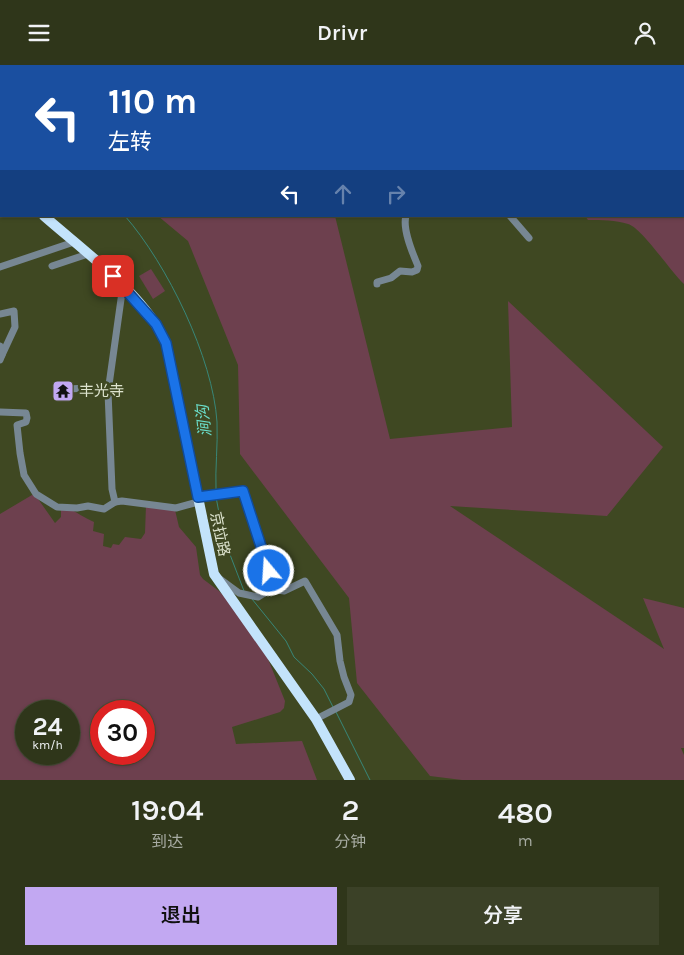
<!DOCTYPE html>
<html lang="zh">
<head>
<meta charset="utf-8">
<style>
  body { margin:0; font-family:Karla,"Noto Sans SC",sans-serif; background:#3b4127; color:#f1f3f6; height:100vh; display:flex; flex-direction:column; font-size:19px; white-space:nowrap }
  * { box-sizing:border-box; margin:0 }
  p { font-size:16px; color:#a7aba2 }
  .icon { flex:none; width:28px; height:28px; fill:none; stroke:currentColor; stroke-width:2; stroke-linecap:round; stroke-linejoin:round }
  .map { position:relative; height:715px; overflow:hidden }
  .drawer { display:flex; flex-direction:column; background:#2f361a; flex:1 }
  .drawer>* { flex:none }
  .guide { position:absolute; left:0px; top:0px; width:685px; height:152px; box-shadow:0 1px 4px #0004,0 0 0 1px #4a5039; background:#1a4fa0; color:#fff; overflow:hidden }
  .speed { position:absolute; left:15px; top:635px; display:flex; gap:10px; font-size:25px; font-weight:700; text-align:center }
  .speed>* { display:grid; place-content:center; width:65px; height:65px; border-radius:50%; background:#2f361a; box-shadow:0 1px 4px #0004,0 0 0 1px #4a5039; line-height:1 }
  .speed small { font-size:12px; font-weight:400 }
  .speed .limit { border:8px solid #d22; background:#fff; color:#111 }
  .pin { position:absolute; display:grid; place-items:center; width:42px; height:42px; color:#fff; margin:-21px; border-radius:10px; box-shadow:0 2px 8px #0006 }
  .me { position:absolute; width:55px; margin:-28px; rotate:342deg; stroke-linejoin:round; filter:drop-shadow(0 0 4px #0008) }
  .turn { display:flex; align-items:center; gap:18px; height:105px; padding:0 25px; font-size:22px }
  .turn .icon { width:65px; height:65px; stroke-width:2.5 }
  .turn b { display:block; font-size:35px; line-height:42px }
  .lanes { display:flex; align-items:center; height:48px; padding:0 25px; background:#0003; justify-content:center; gap:25px; direction:ltr }
  .lanes .off { opacity:.35 }
  .eta { display:flex; justify-content:space-evenly; align-items:center; height:85px; text-align:center }
  .eta b { font-size:30px; font-weight:600; line-height:35px }
  .action { display:flex; gap:10px; margin-top:auto; padding:10px 25px }
  .action a { flex:1; height:58px; border-radius:0px; background:#c2a8f2; color:#111; font-size:20px; font-weight:600; line-height:58px; text-align:center }
  .action a+a { background:#3b4127; color:#f1f3f6 }
  header { display:flex; justify-content:space-between; align-items:center; height:65px; padding:0 25px; background:#2f361a; font-size:22px; font-weight:600 }
  .map>svg:first-child { display:block }
</style>
</head>
<body>
<header><svg class="icon" aria-label="menu" viewBox="0 0 24 24"><path d="M4 6h16M4 12h16M4 18h16"/></svg>Drivr<svg class="icon" aria-label="person" viewBox="0 0 24 24"><circle cx="12" cy="8" r="4"/><path d="M4 21q1-7 8-7t8 7"/></svg></header>
<div class="map">
<svg width="684" height="715" viewBox="0 0 684 715">
  <rect width="100%" height="100%" fill="#3f4822"/>
  <g fill="#6d404e" fill-rule="evenodd">
    <polygon points="0,0 303,0 304,1 1,1 1,84"/>
    <path d="M512,0H684V219C670,206 642,163 628,159C616,155 601,155 588,155L585,151H684V1Z"/>
    <polygon points="158,151 335,151 390,374 512,362 508,236 663,382 607,451 450,441 664,584 643,533 684,543 684,683 681,683 684,690 684,715 462,715 430,711 357,618 349,533 240,389 238,300 188,176"/>
    <polygon points="151,204 165,226 153,234 139,211"/>
    <path d="M32,430L36,431L55,458L61,452V441C75,445 82,452 94,457L93,466L104,469L103,481L111,483L113,479L119,480L125,472L141,474L145,468L146,440L175,445L179,462L196,482L200,510L203,514L219,526L229,536L268,594L285,636L284,643L280,647L232,662L236,679L302,676L317,715H0V449ZM26,646H69V689H26ZM101,646H144V689H101Z"/>
  </g>
  <g fill="none" stroke-linecap="round" stroke-linejoin="round">
    <g stroke="#388779" stroke-width="1">
      <polyline points="0,106 1,106"/>
      <path d="M125,151C167,199 213,293 217,357C218,380 215,403 216,426"/>
      <polyline points="216,432 224,474 244,526"/>
      <polyline points="252,534 286,576 294,592 312,609 324,624 333,642"/>
      <polyline points="336,647 370,715"/>
    </g>
    <g stroke="#778793" stroke-width="7">
      <polyline points="315,0 315,1"/>
      <polyline points="369,0 371,1"/>
      <polyline points="405,1 405,0"/>
      <polyline points="0,127 1,126"/>
      <polyline points="510,151 529,173"/>
      <polyline points="52,201 88,189"/>
      <polyline points="0,202 74,177"/>
      <path d="M377,219V217L391,213L400,206L412,207L417,205L418,201C413,189 402,164 406,151"/>
      <polyline points="0,249 14,246 15,262 2,290"/>
      <polyline points="0,281 2,290 0,295"/>
      <polyline points="68,324 108,322"/>
      <polyline points="0,347 26,348 27,353 26,357 17,360 20,388 24,410 36,429 57,442 77,443 88,441 104,444 115,437 122,436 176,443 198,437"/>
      <polyline points="198,432 243,426 274,522 258,532 239,528 220,514"/>
      <polyline points="115,437 112,424 108,327 123,220"/>
      <polyline points="271,524 284,526 305,516 337,570 340,596 344,612 351,630 349,637 316,654"/>
    </g>
    <g stroke="#c3e3fb" stroke-width="10">
      <polyline points="0,93 1,95"/>
      <path d="M44,151C85,187 144,229 166,278L214,509L316,654L350,715"/>
    </g>
  </g>
  <g fill="none" stroke-linecap="round" stroke-linejoin="round">
    <g stroke="#114b97" stroke-width="12">
      <polyline id="route" points="113,211 156,259 166,278 198,432 243,426 269,506"/>
    </g>
    <use href="#route" stroke="#1a73e8" stroke-width="9"/>
  </g>
  <defs>
    <g id="temple-square" transform="scale(1.125)"><rect x="-9" y="-9" width="18" height="18" rx="4" fill="#c2a8f2" stroke="#3f4822"/><path d="M0-6L5-2H3V0L6.5 2.5H4V6H1.5V3h-3V6H-4V2.5H-6.5L-3 0V-2H-5Z" fill="#111"/></g>
  </defs>
  <g fill-rule="evenodd">
    <use href="#temple-square" x="63" y="326"/>
  </g>
  <g text-anchor="middle" stroke-width="5" stroke-linejoin="round" paint-order="stroke">
    <g font-size="15" fill="#dde3ce" stroke="#3f4822" text-anchor="start">
      <text x="79" y="331">丰光寺</text>
    </g>
    <g font-size="15" fill="#dde3ce" stroke="#3f4822">
      <text transform="translate(220 469) rotate(78)" y="5">京拉路</text>
    </g>
    <g font-size="16" font-style="italic" fill="#6bdeca" stroke="#3f4822">
      <text transform="translate(203 356) rotate(-96)" y="6">涧沟</text>
    </g>
  </g>
</svg>
<div class="speed"><div>24<small>km/h</small></div><div class="limit">30</div></div>
<div class="pin" style="left:113px;top:211px;background:#d93025"><svg class="icon" aria-label="arrive" viewBox="0 0 24 24"><path d="M6 21V4h12l-3 4 3 4H6"/></svg></div>
<svg class="me" style="left:269px;top:506px" viewBox="-20 -20 40 40"><circle r="17" fill="#1a73e8" stroke="#fff" stroke-width="3"/><path d="M0-11L8 9 0 5-8 9z" fill="#fff"/></svg>
<div class="guide">
<div class="turn"><svg class="icon" aria-label="left" viewBox="0 0 24 24"><path d="M17 20v-9H6M10 6l-5 5 5 5"/></svg><div><b>110 m</b>左转</div></div>
<div class="lanes"><svg class="icon" aria-label="left" viewBox="0 0 24 24"><path d="M17 20v-9H6M10 6l-5 5 5 5"/></svg><svg class="icon off" aria-label="ahead" viewBox="0 0 24 24"><path d="M12 20V5M6 11l6-6 6 6"/></svg><svg class="icon off" aria-label="right" viewBox="0 0 24 24"><path d="M7 20v-9h11M14 6l5 5-5 5"/></svg></div>
</div>
</div>
<section class="drawer">
<div class="eta">
<div><b>19:04</b><p>到达</p></div>
<div><b>2</b><p>分钟</p></div>
<div><b>480</b><p>m</p></div>
</div>
<div class="action"><a>退出</a><a>分享</a></div>
</section>
</body>
</html>
